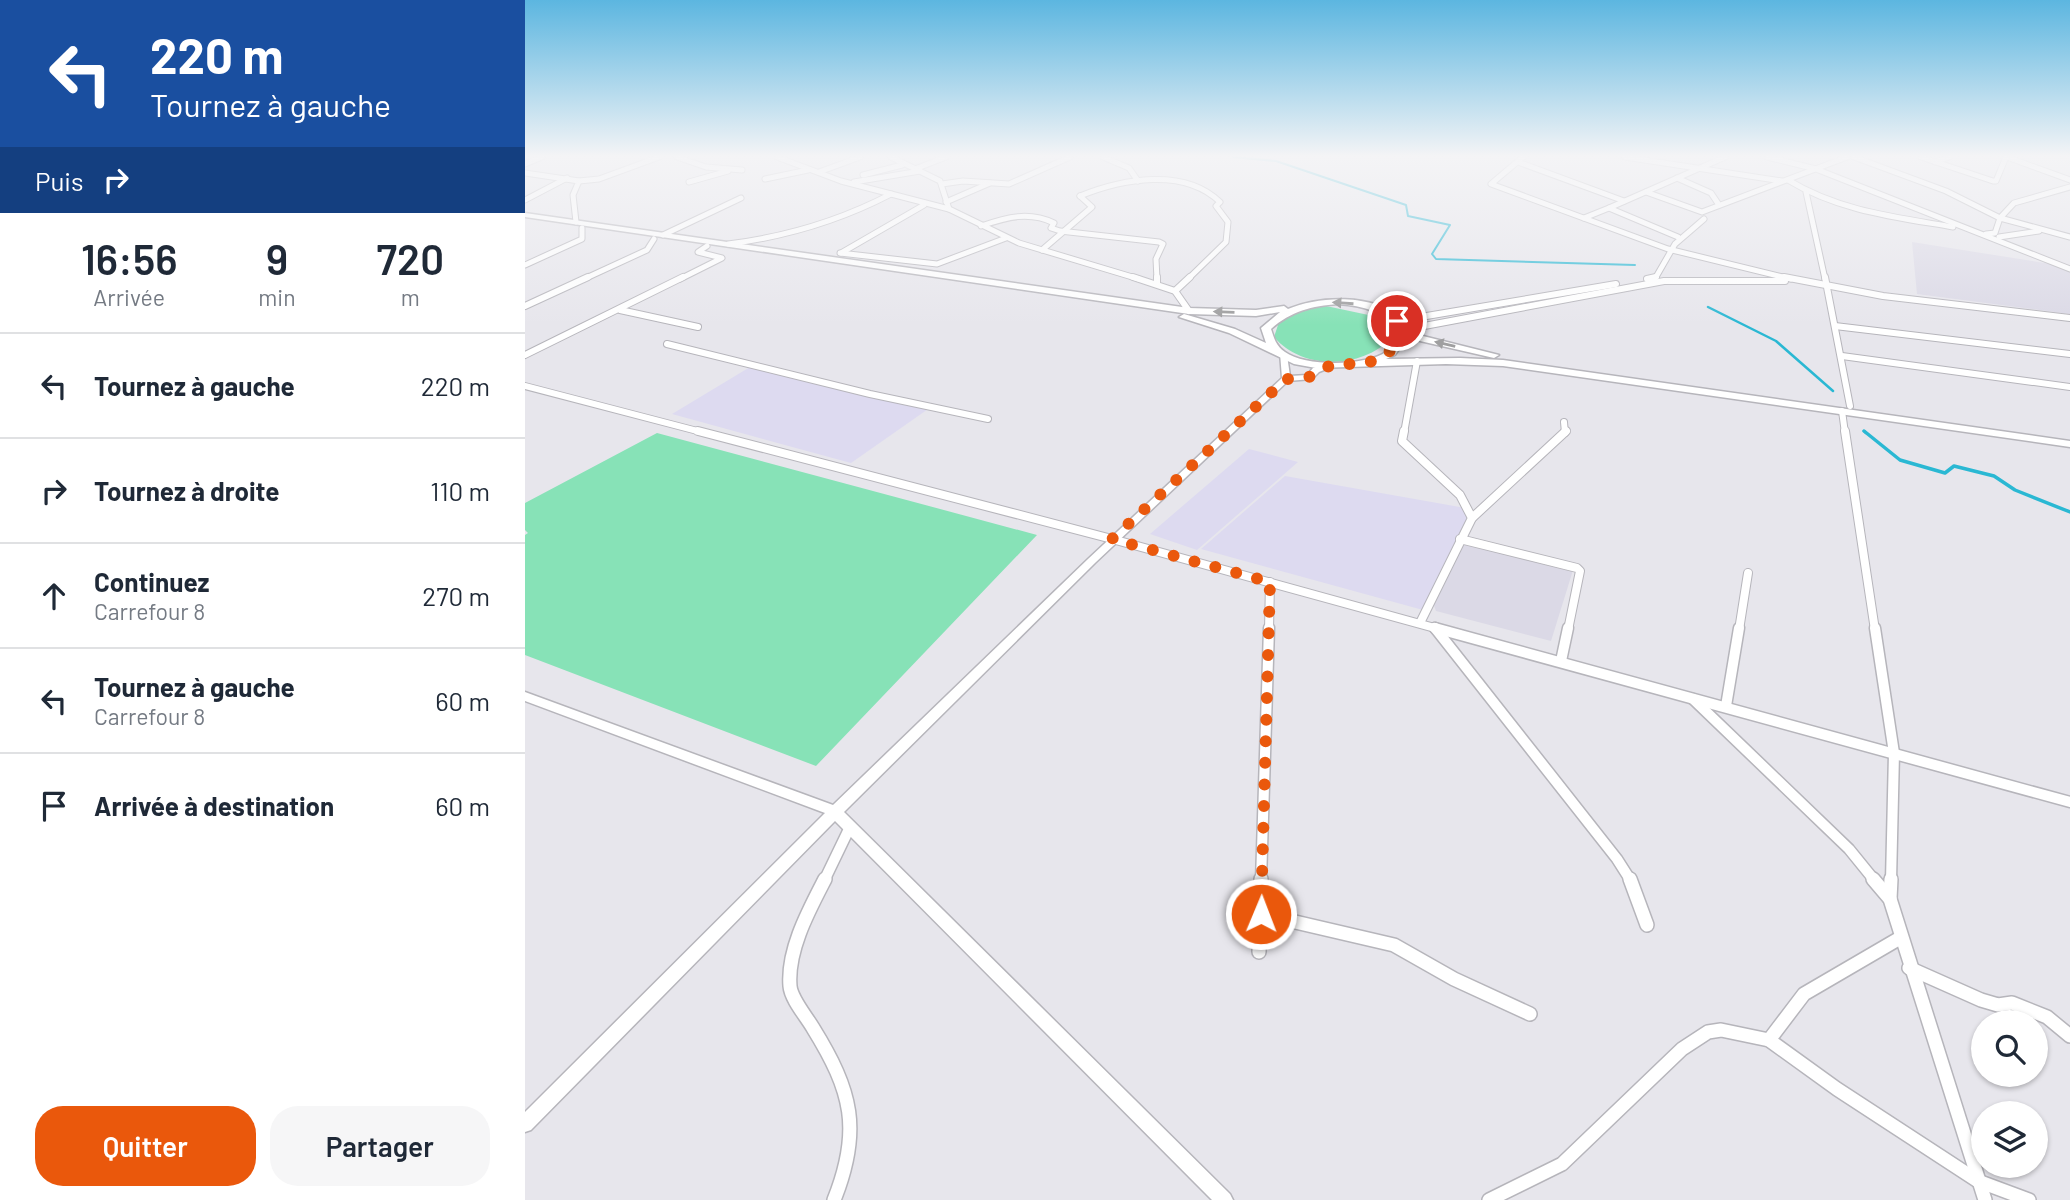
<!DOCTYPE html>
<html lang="fr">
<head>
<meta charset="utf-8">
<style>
  body { margin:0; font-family:Barlow,sans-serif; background:#f6f6f7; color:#1f2937; height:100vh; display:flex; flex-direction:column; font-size:26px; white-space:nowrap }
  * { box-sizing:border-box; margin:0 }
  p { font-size:23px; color:#747a83 }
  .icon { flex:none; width:38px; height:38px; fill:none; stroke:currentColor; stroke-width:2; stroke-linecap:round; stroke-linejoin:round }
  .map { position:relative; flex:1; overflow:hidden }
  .details { display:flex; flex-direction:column; background:#fff; width:525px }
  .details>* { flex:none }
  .guide { background:#1a4fa0; color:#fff; overflow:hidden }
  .controls { position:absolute; left:1446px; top:1010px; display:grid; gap:14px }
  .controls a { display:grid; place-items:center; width:77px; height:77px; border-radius:50%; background:#fff; box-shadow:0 2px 5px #0004; font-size:35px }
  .pin { position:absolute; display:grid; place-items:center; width:60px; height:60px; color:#fff; margin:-30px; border:4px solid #fff; border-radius:50%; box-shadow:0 2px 7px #0007 }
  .me { position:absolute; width:77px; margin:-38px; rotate:1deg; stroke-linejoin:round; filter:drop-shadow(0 0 5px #0008) }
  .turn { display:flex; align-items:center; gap:24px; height:147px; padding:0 35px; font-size:32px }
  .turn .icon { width:91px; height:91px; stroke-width:2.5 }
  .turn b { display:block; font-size:49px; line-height:60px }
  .then { display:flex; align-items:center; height:66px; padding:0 35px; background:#0003; gap:14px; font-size:26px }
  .eta { display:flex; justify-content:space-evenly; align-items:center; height:119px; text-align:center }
  .eta b { font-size:42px; font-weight:600; line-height:49px }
  .button { display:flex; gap:14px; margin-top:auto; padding:14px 35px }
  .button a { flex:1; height:80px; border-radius:28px; background:#ea580c; color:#fff; font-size:28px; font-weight:600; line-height:80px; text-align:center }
  .button a+a { background:#f6f6f7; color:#1f2937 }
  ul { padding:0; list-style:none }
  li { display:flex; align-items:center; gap:21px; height:105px; padding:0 35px; border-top:2px solid #e0e1e3 }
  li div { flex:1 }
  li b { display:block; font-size:26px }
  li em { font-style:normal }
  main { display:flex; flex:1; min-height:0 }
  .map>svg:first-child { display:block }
</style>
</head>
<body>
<main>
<section class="details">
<div class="guide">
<div class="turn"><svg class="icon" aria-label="left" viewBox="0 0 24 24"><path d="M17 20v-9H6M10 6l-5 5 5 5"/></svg><div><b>220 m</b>Tournez à gauche</div></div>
<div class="then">Puis<svg class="icon" aria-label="right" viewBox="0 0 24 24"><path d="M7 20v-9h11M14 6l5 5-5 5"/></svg></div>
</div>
<div class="eta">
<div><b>16:56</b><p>Arrivée</p></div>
<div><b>9</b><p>min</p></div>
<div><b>720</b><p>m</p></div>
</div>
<ul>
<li><svg class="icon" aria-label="left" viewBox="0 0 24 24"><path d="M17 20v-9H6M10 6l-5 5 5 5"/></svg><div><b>Tournez à gauche</b></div><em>220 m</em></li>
<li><svg class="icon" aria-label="right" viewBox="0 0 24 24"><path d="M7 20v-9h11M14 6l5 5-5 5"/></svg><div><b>Tournez à droite</b></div><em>110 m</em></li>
<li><svg class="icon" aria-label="ahead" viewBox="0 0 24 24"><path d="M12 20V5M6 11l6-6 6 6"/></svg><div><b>Continuez</b><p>Carrefour 8</p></div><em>270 m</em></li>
<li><svg class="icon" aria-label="left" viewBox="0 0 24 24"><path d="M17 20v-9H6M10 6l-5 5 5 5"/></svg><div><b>Tournez à gauche</b><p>Carrefour 8</p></div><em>60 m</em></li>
<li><svg class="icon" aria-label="arrive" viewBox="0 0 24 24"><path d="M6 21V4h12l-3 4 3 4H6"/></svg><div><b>Arrivée à destination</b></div><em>60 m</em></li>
</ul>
<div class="button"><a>Quitter</a><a>Partager</a></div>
</section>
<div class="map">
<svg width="1545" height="1200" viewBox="0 0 1545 1200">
  <rect width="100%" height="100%" fill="#e7e6ec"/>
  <g fill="#dbd9e6">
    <polygon points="1387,242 1545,267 1545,314 1392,294"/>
    <polygon points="937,542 1049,567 1026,641 911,611 908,603"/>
  </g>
  <g fill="#dddaf0">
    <polygon points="230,364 406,407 326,463 147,414"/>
    <polygon points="724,449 773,462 672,550 625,534"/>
    <polygon points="760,476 946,509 898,610 676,549"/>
  </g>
  <g fill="#87e2b7">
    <path d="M801,306L853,317L866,329L867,338C836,369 778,371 749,337L755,319L774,311Z"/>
    <polygon points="132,433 512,535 291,766 0,655 0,535 3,533 0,530 0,503"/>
  </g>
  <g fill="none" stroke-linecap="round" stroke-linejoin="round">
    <polyline stroke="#2ab8d3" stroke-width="2" points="708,157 751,161 881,205 883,216 925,225 907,254 911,259 1110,265"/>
    <g stroke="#2ab8d3" stroke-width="2.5">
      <polyline points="1183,307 1251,341 1308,391"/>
      <polyline points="1339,431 1341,433"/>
    </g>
    <polyline stroke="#2ab8d3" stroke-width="3.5" points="1339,431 1375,460 1420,473 1429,466 1469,476 1490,490 1545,512"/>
    <g stroke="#b6b5bb" stroke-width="7">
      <g id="minor-far4">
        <polyline points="152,157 181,167 217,170"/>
        <polyline points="252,157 316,181 424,209 494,243 614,279"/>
        <polyline points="366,157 415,181 424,209"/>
        <polyline points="578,157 604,168 613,181"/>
        <polyline points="998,157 966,184 1143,249 1266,279"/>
        <polyline points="1100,157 1257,181"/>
        <polyline points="1242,157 1291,169 1545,269"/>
        <polyline points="1329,157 1421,191 1475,218 1470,233 1461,234"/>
        <polyline points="1396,157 1468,181 1471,181 1481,157"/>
        <polyline points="1482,157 1545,180"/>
        <polyline points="993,162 1099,201"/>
        <polyline points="1410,162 1424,157"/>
        <polyline points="0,164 17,157"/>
        <polyline points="390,169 421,157"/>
        <polyline points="294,172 335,157"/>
        <polyline points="0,173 54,181 48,195 51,222"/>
        <polyline points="338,175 377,165"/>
        <polyline points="1152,178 1186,193 1194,205"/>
        <polyline points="240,179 283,170"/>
        <path d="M1263,180C1314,211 1370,217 1428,227"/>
        <polyline points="54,181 74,179 134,157"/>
        <polyline points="164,182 203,171"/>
        <polyline points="329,182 395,171"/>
        <polyline points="417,184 438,181 484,184 545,157"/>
        <polyline points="1545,187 1489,203 1475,218 1545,237"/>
        <polyline points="1121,192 1177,212 1322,157"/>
        <polyline points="1281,192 1300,279"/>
        <path d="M555,196C597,179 659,167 695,202L691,206L703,222L701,242L663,279"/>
        <polyline points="0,200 42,178"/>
        <polyline points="421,202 465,183"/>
        <polyline points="1059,218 1084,208"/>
        <path d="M456,226C482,217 504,211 529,223L526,228L535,231L634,242L638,244L631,259L632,279"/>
        <polyline points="138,235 216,198"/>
        <polyline points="1153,237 1084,208 1200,157"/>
        <polyline points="1474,237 1514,231"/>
        <path d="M203,244C259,237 316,220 366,194"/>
        <polyline points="517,250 567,207 555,196"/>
        <polyline points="315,253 412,264 481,238"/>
        <polyline points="316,253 399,205"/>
        <polyline points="0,265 57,239 57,228"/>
        <polyline points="59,279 122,250 129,239"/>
        <polyline points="155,279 197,258 173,252 182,246"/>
        <polyline points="1123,279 1131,277 1150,244 1179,219"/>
      </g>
    </g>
    <g stroke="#b6b5bb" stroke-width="8">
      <g id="minor-far3">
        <polyline points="608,277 650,291 664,311"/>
        <polyline points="632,277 632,284"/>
        <polyline points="1259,277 1358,296 1545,318"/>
        <polyline points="1300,277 1325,406"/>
        <polyline points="1122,279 1131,277"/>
        <polyline points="650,291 665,277"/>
        <polyline points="0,306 63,277"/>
        <polyline points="95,310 173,327"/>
        <polyline points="872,321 1091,284"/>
        <polyline points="1310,326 1545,354"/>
        <polyline points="878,330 1139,281 1260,281"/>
        <polyline points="142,344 345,394 463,419"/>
        <polyline points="0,355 158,277"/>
        <polyline points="1317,356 1545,387"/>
        <polyline points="0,386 180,433"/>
        <polyline points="1317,411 1320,433"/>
        <polyline points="1039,422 1040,433"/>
        <polyline points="879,433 892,361"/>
      </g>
    </g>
    <g stroke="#b6b5bb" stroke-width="10">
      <g id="minor-far2">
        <polyline points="173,431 587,539 917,630"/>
        <polyline points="879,431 877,441 935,495 947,518 895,623"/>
        <polyline points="1320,431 1350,630"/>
        <polyline points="947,518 1041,431"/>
        <polyline points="935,539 1052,568 1055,571 1043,630"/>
        <polyline points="909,627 911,630"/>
        <polyline points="744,630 745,582"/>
        <polyline points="1214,630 1223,573"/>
      </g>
    </g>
    <g stroke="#b6b5bb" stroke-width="13">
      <g id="minor-far1">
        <polyline points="910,628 1545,802"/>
        <polyline points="910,628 1092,859 1106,881"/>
        <polyline points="1350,628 1369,753 1366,881"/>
        <polyline points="1036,661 1043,628"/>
        <polyline points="1168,699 1324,849 1350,881"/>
        <polyline points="1201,706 1214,628"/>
        <polyline points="299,881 325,827"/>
        <polyline points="736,881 744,628"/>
      </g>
    </g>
    <g stroke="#b6b5bb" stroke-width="16">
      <g id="minor">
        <path d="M300,879C284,910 262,950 265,986C266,999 281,1016 288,1028C327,1091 337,1130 309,1200"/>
        <polyline points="1105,879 1122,925"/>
        <polyline points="1348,879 1365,899 1460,1200"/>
        <polyline points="1365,899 1366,879"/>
        <polyline points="736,914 869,945 929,979 1005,1014"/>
        <polyline points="734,952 736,879"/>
        <polyline points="1384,968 1456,1000 1473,1005 1487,1003 1522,1017 1545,1036"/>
        <polyline points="1244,1040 1279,994 1375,938"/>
        <polyline points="964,1200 1037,1164 1157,1049 1183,1032 1196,1030 1244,1040 1312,1089 1453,1181 1504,1200"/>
      </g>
    </g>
    <g stroke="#b6b5bb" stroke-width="3">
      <polygon id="tertiary" points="755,353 762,355 765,376 782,375 788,368 805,364 809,366 794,372 787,379 763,381 570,563 319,812 705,1194 708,1200 687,1200 310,821 6,1130 0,1132 0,1112 300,813 0,701 0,692 308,805 563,559 757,378"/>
    </g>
    <g stroke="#b6b5bb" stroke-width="3">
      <path id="primary" d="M0,213L664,308L731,310L759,306L763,309C793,296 849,293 873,318C877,322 880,328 882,332L974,355L969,358L882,338L870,355L861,359L935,358L978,360L1545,441V447L978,366L921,364L791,368L769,364L704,333L654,317L659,314L710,329L741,343L736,328L755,312L731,316L664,314L0,217ZM813,304C839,306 859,311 874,334C870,339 866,348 861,352C841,366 780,367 760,352C751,346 749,338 746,329C766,311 787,306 813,304Z"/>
    </g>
    <use href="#minor-far4" stroke="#fff" stroke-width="5"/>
    <use href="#minor-far3" stroke="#fff" stroke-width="6"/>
    <use href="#minor-far2" stroke="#fff" stroke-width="8"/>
    <use href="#minor-far1" stroke="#fff" stroke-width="10"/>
    <use href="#minor" stroke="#fff" stroke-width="13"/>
    <use href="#tertiary" fill="#fff" fill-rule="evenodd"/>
    <use href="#primary" fill="#fff" fill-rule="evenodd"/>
  </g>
  <defs><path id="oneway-solid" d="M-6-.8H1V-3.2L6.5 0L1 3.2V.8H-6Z" transform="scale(1.75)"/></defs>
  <g fill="#9f9fa0">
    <use href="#oneway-solid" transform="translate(818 303) rotate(-176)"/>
    <use href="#oneway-solid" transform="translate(699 312) rotate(-178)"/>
    <use href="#oneway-solid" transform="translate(920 344) rotate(-167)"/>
  </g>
  <linearGradient id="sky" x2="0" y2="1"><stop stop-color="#5cb6e0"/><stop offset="0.48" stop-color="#f4f4f6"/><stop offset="1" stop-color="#f4f4f6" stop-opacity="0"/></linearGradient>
  <rect width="1545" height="325" fill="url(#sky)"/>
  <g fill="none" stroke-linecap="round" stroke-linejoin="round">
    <path stroke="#ea580c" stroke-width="12" stroke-dasharray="0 21.6" d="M736,914L745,582L587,539L761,379C768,379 778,380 784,377C789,374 790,370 797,368C836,358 852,374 879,334L872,321"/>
  </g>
</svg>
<div class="controls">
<a><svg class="icon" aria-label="search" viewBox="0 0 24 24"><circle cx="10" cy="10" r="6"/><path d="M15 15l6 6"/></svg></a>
<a><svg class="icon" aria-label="layers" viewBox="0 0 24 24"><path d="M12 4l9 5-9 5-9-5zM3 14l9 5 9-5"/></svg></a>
</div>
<div class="pin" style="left:872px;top:321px;background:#d93025"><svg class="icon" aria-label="arrive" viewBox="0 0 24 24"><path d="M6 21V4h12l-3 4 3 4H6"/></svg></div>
<svg class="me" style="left:736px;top:914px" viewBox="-20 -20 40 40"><circle r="17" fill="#ea580c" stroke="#fff" stroke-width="3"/><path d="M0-11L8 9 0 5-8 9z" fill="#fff"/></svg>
</div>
</main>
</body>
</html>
